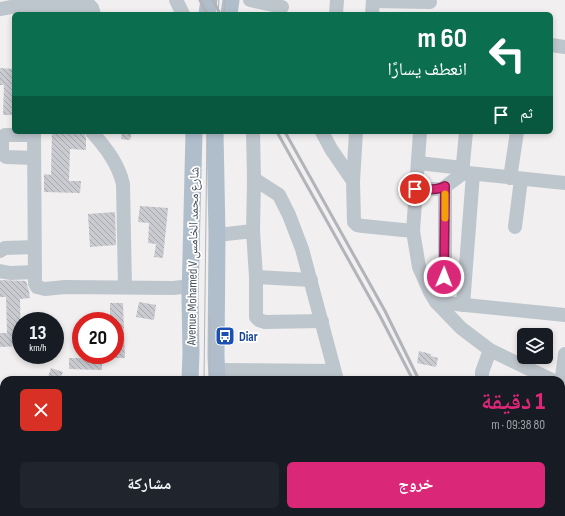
<!DOCTYPE html>
<html lang="ar">
<head>
<meta charset="utf-8">
<style>
  body { margin:0; font-family:"Sofia Sans Condensed","Noto Naskh Arabic",sans-serif; background:#20242c; color:#f1f3f6; direction:rtl; height:100vh; display:flex; flex-direction:column; font-size:15px; white-space:nowrap }
  * { box-sizing:border-box; margin:0 }
  p { font-size:13px; color:#9ea1a6 }
  .icon { flex:none; width:22px; height:22px; fill:none; stroke:currentColor; stroke-width:2; stroke-linecap:round; stroke-linejoin:round }
  .map { position:relative; flex:1; overflow:hidden; direction:ltr }
  .details { position:absolute; left:0px; top:376px; width:565px; height:140px; display:flex; flex-direction:column; background:#171b24; border-radius:12px 12px 0 0; box-shadow:0 2px 6px #0003; direction:rtl }
  .details>* { flex:none }
  .hud { position:absolute; left:12px; top:12px; width:541px; height:122px; border-radius:6px; box-shadow:0 2px 6px #0003; direction:rtl; background:#0b6e4f; color:#fff; overflow:hidden }
  .fabs { position:absolute; left:517px; top:328px; display:grid; gap:8px }
  .fabs a { display:grid; place-items:center; width:36px; height:36px; border-radius:6px; background:#171b24; box-shadow:0 2px 6px #0003; font-size:20px }
  .speed { position:absolute; left:12px; top:312px; display:flex; gap:8px; font-size:20px; font-weight:700; text-align:center }
  .speed>* { display:grid; place-content:center; width:52px; height:52px; border-radius:50%; background:#171b24; box-shadow:0 2px 6px #0003; line-height:1 }
  .speed small { font-size:10px; font-weight:400 }
  .speed .limit { border:6px solid #d22; background:#fff; color:#111 }
  .pin { position:absolute; display:grid; place-items:center; width:34px; height:34px; color:#fff; margin:-17px; border:2px solid #fff; border-radius:50%; box-shadow:0 1px 4px #0007 }
  .me { position:absolute; width:44px; margin:-22px; rotate:1deg; stroke-linejoin:round; filter:drop-shadow(0 0 3px #0008) }
  .turn { display:flex; align-items:center; gap:14px; height:84px; padding:0 20px; font-size:18px }
  .turn .icon { width:52px; height:52px; stroke-width:2.5 }
  .turn b { display:block; font-size:28px; line-height:34px }
  .then { display:flex; align-items:center; height:38px; padding:0 20px; background:#0003; gap:8px; font-size:15px }
  .round { display:grid; place-items:center; flex:none; width:42px; height:42px; border-radius:6px; background:#20242c }
  .headline { display:flex; align-items:center; justify-content:space-between; height:68px; padding:0 20px }
  h1 { font-size:24px; font-weight:800; line-height:30px; color:#db2777 }
  .action { display:flex; gap:8px; margin-top:auto; padding:8px 20px }
  .action a { flex:1; height:46px; border-radius:6px; background:#db2777; color:#fff; font-size:16px; font-weight:800; line-height:46px; text-align:center }
  .action a+a { background:#20242c; color:#f1f3f6 }
  .map>svg:first-child { display:block }
</style>
</head>
<body>
<div class="map">
<svg width="565" height="516" viewBox="0 0 565 516">
  <defs>
    <pattern id="building-back-hatch" width="6" height="6" patternUnits="userSpaceOnUse"><rect width="6" height="6" fill="#c9cbd1"/><path d="M-1 5l2 2M0 0l6 6M5-1l2 2" fill="none" stroke="#a5a7ad"/></pattern>
  </defs>
  <rect width="100%" height="100%" fill="#f1efef"/>
  <g fill="url(#building-back-hatch)">
    <polygon points="0,68 14,69 14,115 3,115 4,85 0,85"/>
    <polygon points="52,132 84,132 86,138 86,150 70,149 69,181 81,181 80,193 44,192 44,174 51,175"/>
    <polygon points="122,132 132,132 130,140 121,139"/>
    <polygon points="140,206 168,208 163,258 154,257 156,244 148,243 149,223 138,222"/>
    <polygon points="115,212 116,245 90,247 88,214"/>
    <polygon points="0,280 26,281 29,291 30,298 20,299 21,346 0,347 0,333 7,333 6,297 0,297"/>
    <polygon points="139,302 156,305 154,320 136,317"/>
    <polygon points="110,303 123,303 125,358 115,358 115,321 110,321"/>
    <polygon points="419,351 431,354 431,356 438,358 436,367 417,363"/>
    <polygon points="69,358 102,358 102,370 69,369"/>
    <polygon points="51,368 63,372 60,380 47,380"/>
  </g>
  <g fill="none" stroke-linecap="round" stroke-linejoin="round">
    <g stroke="#bec6cd" stroke-width="14">
      <polyline points="176,0 183,14"/>
      <polyline points="250,0 282,7"/>
      <polyline points="373,1 430,2"/>
      <polyline points="0,9 16,6 89,5 92,8 94,14"/>
      <polyline points="336,14 337,0"/>
      <polyline points="372,14 373,0"/>
      <polyline points="551,45 565,47"/>
      <polyline points="34,132 35,283 37,287 45,289 65,287 173,288 191,286"/>
      <path d="M92,132C106,148 118,163 123,184L125,287"/>
      <polyline points="253,132 254,179 253,231 256,277 256,317 259,320 265,322 322,321"/>
      <polyline points="322,132 331,149 353,181"/>
      <polyline points="356,132 353,181 354,222 357,225 363,226 413,231"/>
      <polyline points="420,132 413,231 419,267 430,292 436,302 461,328 490,350 552,380"/>
      <polyline points="34,158 6,157 2,154 2,138 5,135 34,135"/>
      <polyline points="418,163 463,168"/>
      <polyline points="462,174 466,132"/>
      <polyline points="510,178 517,132"/>
      <polyline points="254,179 279,195 289,215 302,249 337,380"/>
      <polyline points="415,189 442,189 462,174 468,173 565,183"/>
      <polyline points="515,227 521,179"/>
      <polyline points="217,235 253,231"/>
      <polyline points="0,251 5,248 34,247"/>
      <polyline points="0,271 10,273 35,272"/>
      <polyline points="256,277 311,280"/>
      <polyline points="445,277 445,187"/>
      <polyline points="436,302 565,315"/>
      <polyline points="463,305 473,174"/>
      <polyline points="217,370 334,371"/>
      <polyline points="482,380 482,372 490,350"/>
      <polyline points="561,384 565,354"/>
      <polyline points="0,438 4,442"/>
      <polyline points="373,512 375,516"/>
      <polyline points="401,512 402,516"/>
      <polyline points="528,512 530,516"/>
      <polyline points="172,516 173,512"/>
      <polyline points="189,516 192,512"/>
      <polyline points="355,516 360,512"/>
    </g>
    <g stroke="#b0becc" stroke-width="17">
      <polyline points="207,14 209,0"/>
      <polyline points="229,14 231,0"/>
      <polyline points="215,132 217,235 216,356 217,380"/>
      <polyline points="190,380 191,353 190,297 194,132"/>
      <polyline points="0,413 4,414"/>
      <polyline points="255,512 264,516"/>
      <polyline points="302,512 308,516"/>
    </g>
    <g stroke="#b1b4b9" stroke-width="1">
      <polyline points="218,14 219,0"/>
      <polyline points="224,14 225,0"/>
      <polyline points="210,316 210,380"/>
      <polyline points="204,380 207,132"/>
      <polyline points="280,512 288,516"/>
      <polyline points="293,512 300,516"/>
    </g>
    <g stroke="#b1b4b9" stroke-width="3">
      <polyline points="200,0 207,14"/>
      <polyline points="213,0 220,14"/>
      <polyline points="277,132 380,316 413,380"/>
      <polyline points="285,132 385,311 419,380"/>
      <polyline points="480,512 482,516"/>
      <polyline points="487,512 489,516"/>
    </g>
  </g>
  <g fill="none" stroke-linecap="round" stroke-linejoin="round">
    <g stroke="#8e194d" stroke-width="10">
      <path id="route" d="M415,189C425,189 437,191 445,186L444,277"/>
    </g>
    <use href="#route" stroke="#db2777" stroke-width="7"/>
    <polyline stroke="#f59e0b" stroke-width="7" points="445,218 445,194"/>
  </g>
  <defs>
    <g id="bus-square" transform="scale(1)"><rect x="-9" y="-9" width="18" height="18" rx="4" fill="#1a4fb4" stroke="#fff"/><path d="M-5-6H5V4H4V6H2V4H-2V6H-4V4H-5ZM-3.5-4V0h7V-4ZM-3.5 1.2v1.5H-2V1.2ZM2 1.2v1.5H3.5V1.2Z" fill="#fff"/></g>
  </defs>
  <g fill-rule="evenodd">
    <use href="#bus-square" x="225" y="336"/>
  </g>
  <g text-anchor="middle" stroke-width="3.5" stroke-linejoin="round" paint-order="stroke">
    <g font-size="13" fill="#48525b" stroke="#fff">
      <text transform="translate(192 256) rotate(-89)" y="5">Avenue Mohamed V شارع محمد الخامس</text>
    </g>
    <g font-size="13" font-weight="bold" fill="#164399" stroke="#fff" text-anchor="start">
      <text x="239" y="341">Diar</text>
    </g>
  </g>
</svg>
<div class="fabs">
<a><svg class="icon" aria-label="layers" viewBox="0 0 24 24"><path d="M12 4l9 5-9 5-9-5zM3 14l9 5 9-5"/></svg></a>
</div>
<div class="speed"><div>13<small>km/h</small></div><div class="limit">20</div></div>
<div class="pin" style="left:415px;top:189px;background:#d93025"><svg class="icon" aria-label="arrive" viewBox="0 0 24 24"><path d="M6 21V4h12l-3 4 3 4H6"/></svg></div>
<svg class="me" style="left:444px;top:277px" viewBox="-20 -20 40 40"><circle r="17" fill="#db2777" stroke="#fff" stroke-width="3"/><path d="M0-11L8 9 0 5-8 9z" fill="#fff"/></svg>
<div class="hud">
<div class="turn"><svg class="icon" aria-label="left" viewBox="0 0 24 24"><path d="M17 20v-9H6M10 6l-5 5 5 5"/></svg><div><b>60 m</b>انعطف يسارًا</div></div>
<div class="then">ثم<svg class="icon" aria-label="arrive" viewBox="0 0 24 24"><path d="M6 21V4h12l-3 4 3 4H6"/></svg></div>
</div>
<section class="details">
<div class="headline"><div><h1>1 دقيقة</h1><p>80 m · 09:38</p></div><a class="round" style="background:#d93025;color:#fff"><svg class="icon" aria-label="close" viewBox="0 0 24 24"><path d="M6 6l12 12M18 6L6 18"/></svg></a></div>
<div class="action"><a>خروج</a><a>مشاركة</a></div>
</section>
</div>
</body>
</html>
